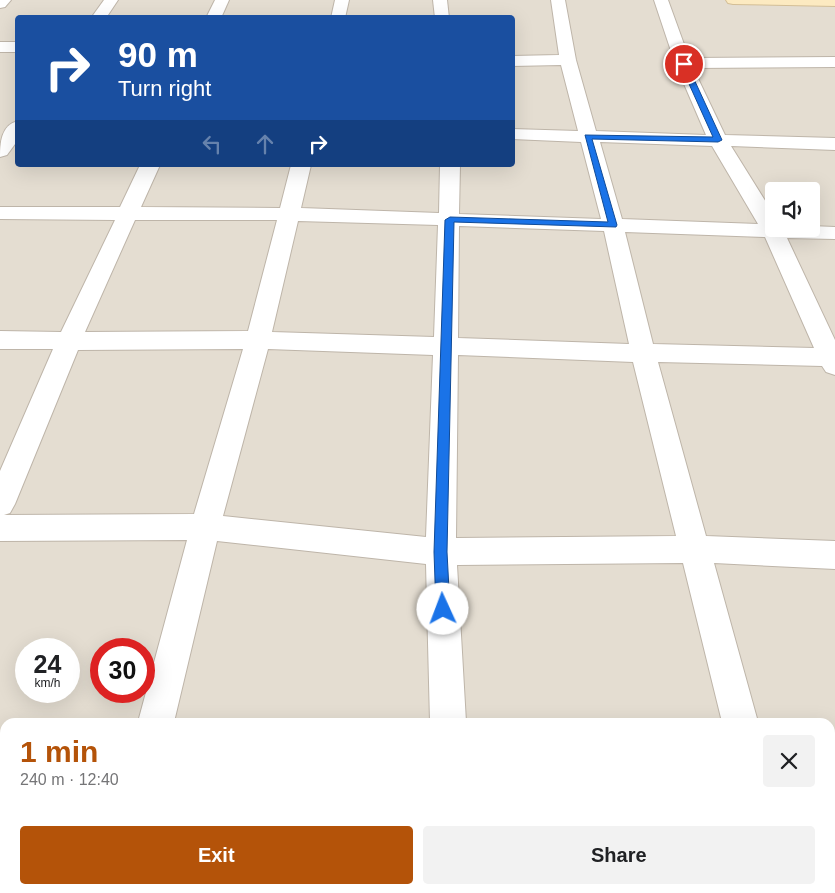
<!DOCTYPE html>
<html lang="en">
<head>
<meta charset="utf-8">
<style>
  body { margin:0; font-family:Helvetica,sans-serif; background:#f2f2f2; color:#202124; height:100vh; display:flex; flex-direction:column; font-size:19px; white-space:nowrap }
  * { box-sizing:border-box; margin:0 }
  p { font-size:16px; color:#757577 }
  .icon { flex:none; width:28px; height:28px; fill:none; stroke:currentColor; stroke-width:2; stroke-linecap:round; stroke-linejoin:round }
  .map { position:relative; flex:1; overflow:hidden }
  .side { position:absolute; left:0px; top:718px; width:835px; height:176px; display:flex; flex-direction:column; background:#fff; border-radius:15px 15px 0 0; box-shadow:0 5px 20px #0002 }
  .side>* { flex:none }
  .hud { position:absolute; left:15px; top:15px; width:500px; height:152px; border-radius:5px; box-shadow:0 5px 20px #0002; background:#1a4fa0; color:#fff; overflow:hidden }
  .controls { position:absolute; left:765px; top:182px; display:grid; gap:10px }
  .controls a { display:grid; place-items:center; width:55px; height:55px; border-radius:5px; background:#fff; box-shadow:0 5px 20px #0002; font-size:25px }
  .speed { position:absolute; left:15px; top:638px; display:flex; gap:10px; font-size:25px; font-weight:700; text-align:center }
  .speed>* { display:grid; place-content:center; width:65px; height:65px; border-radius:50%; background:#fff; box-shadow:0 5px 20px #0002; line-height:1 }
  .speed small { font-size:12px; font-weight:400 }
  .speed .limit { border:8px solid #d22; background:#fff; color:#111 }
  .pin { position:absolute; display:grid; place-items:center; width:42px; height:42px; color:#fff; margin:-21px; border:2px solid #fff; border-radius:50%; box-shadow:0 1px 5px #0007 }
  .me { position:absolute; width:55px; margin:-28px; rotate:358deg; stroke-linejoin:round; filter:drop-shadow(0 0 4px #0008) }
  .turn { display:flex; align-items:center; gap:18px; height:105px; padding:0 20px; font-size:22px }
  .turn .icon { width:65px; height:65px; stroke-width:2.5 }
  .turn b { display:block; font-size:35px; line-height:42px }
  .lanes { display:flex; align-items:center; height:48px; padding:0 20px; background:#0003; justify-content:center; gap:25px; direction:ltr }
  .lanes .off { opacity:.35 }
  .round { display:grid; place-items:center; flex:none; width:52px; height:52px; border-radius:5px; background:#f2f2f2 }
  .headline { display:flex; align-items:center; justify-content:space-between; height:85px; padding:0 20px }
  h1 { font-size:30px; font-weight:700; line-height:38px; color:#b45309 }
  .action { display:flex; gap:10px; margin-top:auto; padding:10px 20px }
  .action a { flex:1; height:58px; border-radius:5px; background:#b45309; color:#fff; font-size:20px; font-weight:700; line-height:58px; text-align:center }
  .action a+a { background:#f2f2f2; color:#202124 }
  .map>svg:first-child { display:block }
</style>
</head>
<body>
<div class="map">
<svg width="835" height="893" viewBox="0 0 835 893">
  <rect width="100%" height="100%" fill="#f1ebe3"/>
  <path fill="#e4ddd1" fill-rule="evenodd" d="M0,0H835V893H0ZM18,18H512V165H18ZM774,191H811V229H774ZM26,649H69V691H26ZM101,649H144V691H101ZM5,722H830V889H5Z"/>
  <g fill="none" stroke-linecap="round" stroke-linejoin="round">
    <g stroke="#beb5a9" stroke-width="2">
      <g id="street">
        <polygon points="0,0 11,0 5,7 0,8"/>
        <polygon points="104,0 118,0 106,18 91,18"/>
        <polygon points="215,0 229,0 221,18 206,18"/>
        <polygon points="335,0 349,0 345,18 331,18"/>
        <polygon points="433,0 447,0 449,18 435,18"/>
        <path d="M551,0H565L576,60L596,131L706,135L675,63L654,0H668L689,58L835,57V67L693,68L725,135L835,138V150L731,146L774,215V229H811V226L835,227V239L787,238L835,340V375L826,372L822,366L658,362L706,536L835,541V569L714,563L758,722H722L683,563L457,565L466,722H430L426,564L217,541L174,722H138L187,540L0,541V471L53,349H0V331L61,332L115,220L0,219V207H120L140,165H160L141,207L280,208L291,165H311L301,208L439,213L440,165H460L459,214L601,219L581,142L512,139V129L578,131L561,65L512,66V56L559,55ZM600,142L712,146L758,224L622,219ZM135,220H277L248,331L85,332ZM298,221L438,225L434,337L272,332ZM459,226L604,231L629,344L458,338ZM625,232L765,237L814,348L653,344ZM243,349L194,514L4,515L10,513L15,504L78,350ZM268,349L433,355L426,537L223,516ZM458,355L633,362L676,536L456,538Z"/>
        <rect x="0" y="42" width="18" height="10"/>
        <path d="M18,121V140L7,155L0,157C0,143 1,125 18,121Z"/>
        <polygon points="0,806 5,807 5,845 0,844"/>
        <rect x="830" y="844" width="5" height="40"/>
        <polygon points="97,889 137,889 136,893 96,893"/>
        <rect x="434" y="889" width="40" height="4"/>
        <polygon points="765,889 805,889 806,893 766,893"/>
      </g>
    </g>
    <g stroke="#d3be96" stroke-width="2">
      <polygon id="secondary" points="726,0 835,0 835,6 733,4 728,3"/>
    </g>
    <use href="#street" fill="#fff" fill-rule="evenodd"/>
    <use href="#secondary" fill="#fceac1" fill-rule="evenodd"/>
  </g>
  <polygon fill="#1a73e8" stroke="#114b97" points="684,62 687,64 722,140 718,142 592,139 617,225 616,227 454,222 447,552 450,609 448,613 443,615 438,613 436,609 434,552 445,220 450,217 608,222 585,135 713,137 680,64"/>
</svg>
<div class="controls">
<a><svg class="icon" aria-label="sound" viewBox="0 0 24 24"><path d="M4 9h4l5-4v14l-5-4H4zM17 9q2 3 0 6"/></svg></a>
</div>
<div class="speed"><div>24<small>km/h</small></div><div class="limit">30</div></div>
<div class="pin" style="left:684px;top:64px;background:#d93025"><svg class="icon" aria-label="arrive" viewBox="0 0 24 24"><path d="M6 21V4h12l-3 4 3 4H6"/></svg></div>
<svg class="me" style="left:443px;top:609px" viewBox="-20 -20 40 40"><circle r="19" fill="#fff"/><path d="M0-13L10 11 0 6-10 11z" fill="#1a73e8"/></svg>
<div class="hud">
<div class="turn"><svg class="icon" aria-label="right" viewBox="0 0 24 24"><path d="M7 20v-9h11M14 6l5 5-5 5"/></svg><div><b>90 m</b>Turn right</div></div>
<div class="lanes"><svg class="icon off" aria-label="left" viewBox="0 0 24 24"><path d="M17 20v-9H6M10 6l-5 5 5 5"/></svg><svg class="icon off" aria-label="ahead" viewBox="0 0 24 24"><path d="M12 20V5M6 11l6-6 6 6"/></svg><svg class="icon" aria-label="right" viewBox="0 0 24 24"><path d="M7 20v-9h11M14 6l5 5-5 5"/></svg></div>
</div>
<section class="side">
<div class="headline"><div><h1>1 min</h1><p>240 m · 12:40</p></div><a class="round"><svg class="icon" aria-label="close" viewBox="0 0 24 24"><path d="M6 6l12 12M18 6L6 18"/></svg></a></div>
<div class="action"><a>Exit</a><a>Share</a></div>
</section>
</div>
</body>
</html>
